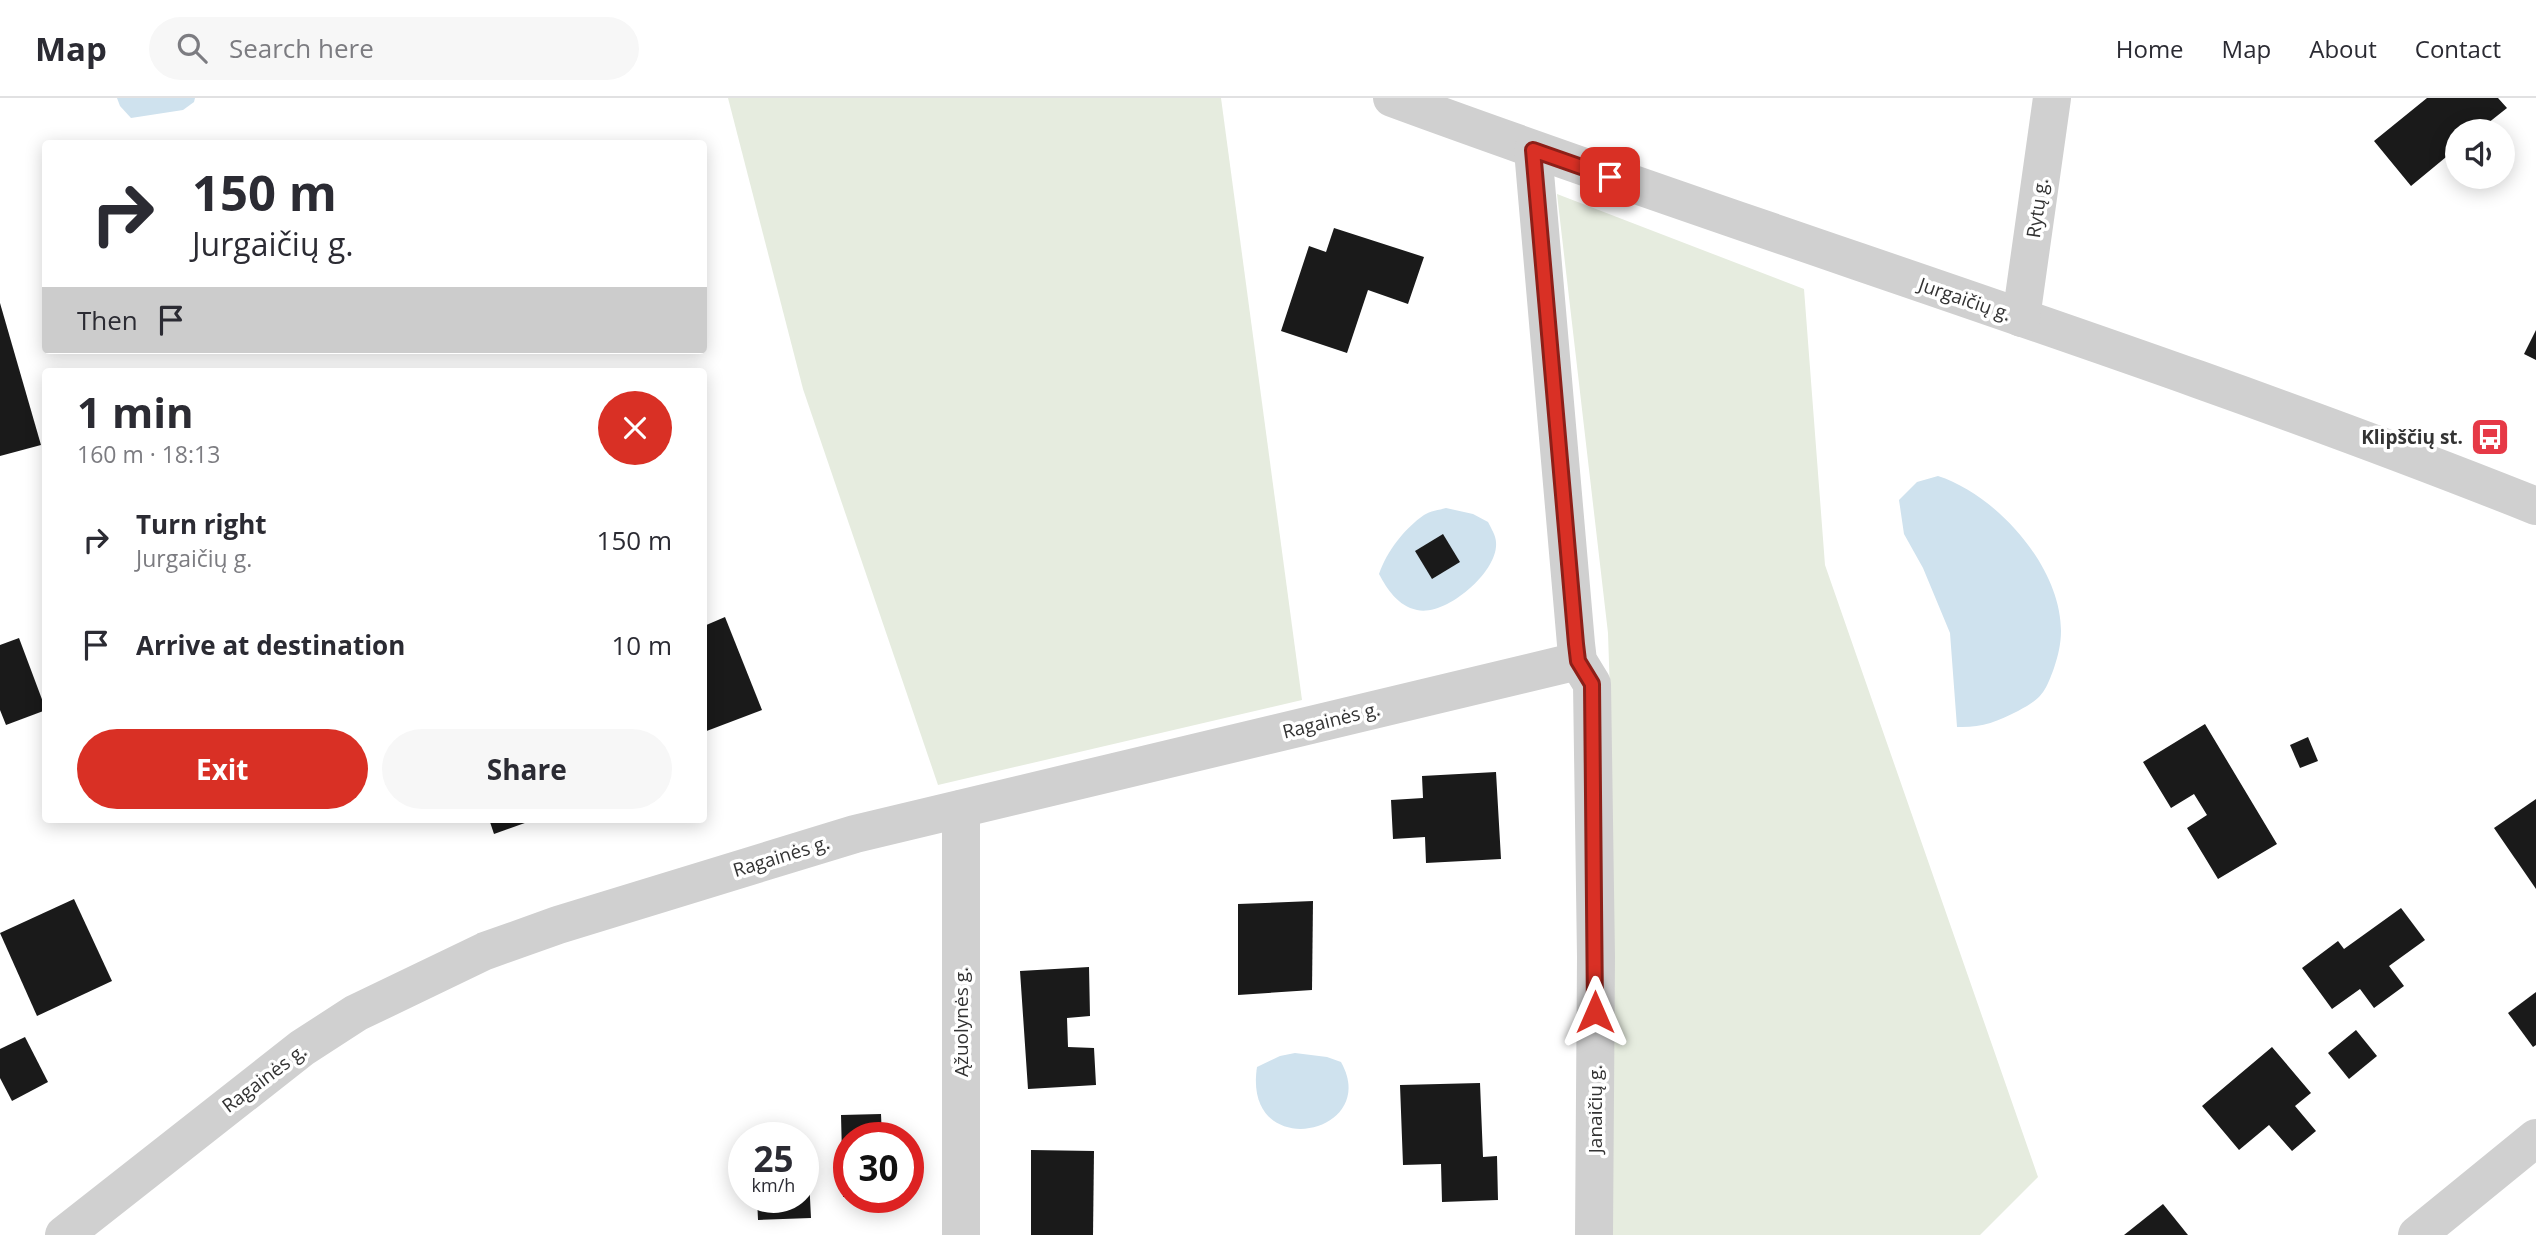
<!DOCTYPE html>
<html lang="en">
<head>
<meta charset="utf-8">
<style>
  body { margin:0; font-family:"Open Sans",sans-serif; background:#f7f7f7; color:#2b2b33; height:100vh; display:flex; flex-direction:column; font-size:26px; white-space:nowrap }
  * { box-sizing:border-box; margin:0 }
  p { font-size:23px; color:#7c7c81 }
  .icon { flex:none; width:38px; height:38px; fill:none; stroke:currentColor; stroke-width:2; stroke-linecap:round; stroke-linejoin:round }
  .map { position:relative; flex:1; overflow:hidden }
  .details { position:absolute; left:42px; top:270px; width:665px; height:455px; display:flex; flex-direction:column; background:#fff; border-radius:7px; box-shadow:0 4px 18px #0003 }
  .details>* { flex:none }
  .hud { position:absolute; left:42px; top:42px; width:665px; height:214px; border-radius:7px; box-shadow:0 4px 18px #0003; background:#fff; color:#2b2b33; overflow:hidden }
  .buttons { position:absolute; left:2445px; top:21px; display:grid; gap:14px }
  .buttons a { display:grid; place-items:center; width:70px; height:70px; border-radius:50%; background:#fff; box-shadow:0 4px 18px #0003; font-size:35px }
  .speed { position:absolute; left:728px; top:1024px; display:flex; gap:14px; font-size:35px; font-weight:700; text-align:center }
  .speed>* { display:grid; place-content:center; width:91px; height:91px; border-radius:50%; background:#fff; box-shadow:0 4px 18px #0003; line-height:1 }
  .speed small { font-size:18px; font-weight:400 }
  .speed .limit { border:10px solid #d22; background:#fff; color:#111 }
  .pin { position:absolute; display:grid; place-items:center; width:60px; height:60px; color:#fff; margin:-30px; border-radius:14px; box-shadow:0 4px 10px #0006 }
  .me { position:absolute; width:77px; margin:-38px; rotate:0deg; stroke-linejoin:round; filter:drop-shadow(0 0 5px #0008) }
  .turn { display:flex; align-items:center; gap:24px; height:147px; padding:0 35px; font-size:32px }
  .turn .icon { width:91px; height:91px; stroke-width:2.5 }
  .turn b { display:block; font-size:49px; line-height:60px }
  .then { display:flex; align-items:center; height:66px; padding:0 35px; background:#0003; gap:14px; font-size:26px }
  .round { display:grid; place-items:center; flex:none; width:74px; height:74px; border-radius:37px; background:#f7f7f7 }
  .summary { display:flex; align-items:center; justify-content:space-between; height:119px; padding:0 35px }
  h1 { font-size:42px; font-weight:700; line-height:52px }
  .action { display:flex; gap:14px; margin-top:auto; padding:14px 35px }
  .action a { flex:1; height:80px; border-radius:42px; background:#d93025; color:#fff; font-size:28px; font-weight:700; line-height:80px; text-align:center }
  .action a+a { background:#f7f7f7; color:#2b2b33 }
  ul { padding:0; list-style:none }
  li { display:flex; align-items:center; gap:21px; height:105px; padding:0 35px }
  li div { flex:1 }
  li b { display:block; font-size:26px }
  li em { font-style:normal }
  header { display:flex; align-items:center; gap:42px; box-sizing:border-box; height:98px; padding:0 35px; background:#fff; border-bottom:2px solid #e1e1e2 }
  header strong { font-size:33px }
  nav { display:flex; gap:38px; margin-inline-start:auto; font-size:24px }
  .search { width:490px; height:63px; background:#f7f7f7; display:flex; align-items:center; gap:18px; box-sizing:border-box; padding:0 24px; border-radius:38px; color:#7c7c81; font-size:26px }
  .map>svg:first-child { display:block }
</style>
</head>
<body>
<header>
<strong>Map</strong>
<div class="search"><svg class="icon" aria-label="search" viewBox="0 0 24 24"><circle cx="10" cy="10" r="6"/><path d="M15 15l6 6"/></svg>Search here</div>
<nav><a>Home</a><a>Map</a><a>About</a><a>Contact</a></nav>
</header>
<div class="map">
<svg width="2536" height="1137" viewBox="0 0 2536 1137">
  <rect width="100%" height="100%" fill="#fff"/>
  <g fill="#e6ecdf">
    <polygon points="728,0 1221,0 1302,602 938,687 803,291"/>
    <polygon points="1557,96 1804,191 1825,467 2038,1079 1980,1137 1611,1137 1610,596 1608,535"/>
  </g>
  <g fill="#cfe2ee">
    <polygon points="117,0 195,0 194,4 183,12 131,20 120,8"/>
    <path d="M1938,378C1997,397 2061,469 2061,533C2061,546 2058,558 2054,570C2045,595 2041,601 2018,613C1997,624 1980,630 1957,629L1950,535L1923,470L1904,436L1899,402L1917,384Z"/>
    <path d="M1446,410L1473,416L1488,424C1491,430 1496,438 1496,444C1499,474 1445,519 1417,512C1398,508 1387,491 1379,476C1387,453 1404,431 1424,417C1430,413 1439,412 1446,410Z"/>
    <path d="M1295,955L1327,959L1341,964C1382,1037 1242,1066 1257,969L1280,958Z"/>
  </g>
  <g fill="#1a1a1a">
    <polygon points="2427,0 2498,0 2507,10 2478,33 2457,33 2457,50 2411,88 2374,43"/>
    <polygon points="1334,130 1424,159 1408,206 1368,192 1347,255 1281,233 1309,148 1326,154"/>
    <polygon points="0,205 41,347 0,358"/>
    <polygon points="2536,232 2536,262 2524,256"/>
    <polygon points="1443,436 1460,464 1432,481 1415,453"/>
    <polygon points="725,519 762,612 704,634 704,528"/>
    <polygon points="19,540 46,612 6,627 0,612 0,547"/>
    <polygon points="2205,626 2277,746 2218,781 2187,730 2207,717 2194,696 2171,710 2143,664"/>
    <polygon points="2308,639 2318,663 2300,670 2290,647"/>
    <polygon points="1496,674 1501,761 1426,765 1425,739 1393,741 1391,702 1423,700 1422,678"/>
    <polygon points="2536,701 2536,791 2494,730"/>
    <polygon points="489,721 536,721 494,736"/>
    <polygon points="74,801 112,883 37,918 0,835"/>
    <polygon points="1313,803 1312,892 1238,897 1238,806"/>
    <polygon points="2401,810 2425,842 2389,868 2404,888 2374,910 2360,891 2332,911 2302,870 2338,843 2344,851"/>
    <polygon points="1089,869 1090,918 1067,920 1068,949 1094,950 1096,987 1028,991 1020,873"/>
    <polygon points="2536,894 2536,947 2533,949 2508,915"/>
    <polygon points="2356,932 2377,958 2349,981 2328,955"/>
    <polygon points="25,939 48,984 12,1003 0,980 0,951"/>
    <polygon points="2272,949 2311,995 2295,1008 2316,1033 2292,1053 2269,1027 2239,1052 2202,1008"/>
    <polygon points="1480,985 1483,1059 1497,1058 1498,1102 1442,1104 1441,1066 1403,1067 1400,987"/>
    <polygon points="881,1016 882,1040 849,1040 849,1099 843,1099 841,1017"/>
    <polygon points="1031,1052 1094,1053 1093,1137 1031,1137"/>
    <polygon points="803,1080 809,1080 811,1120 758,1122 757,1099 803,1099"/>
    <polygon points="2163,1106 2188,1137 2124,1137"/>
  </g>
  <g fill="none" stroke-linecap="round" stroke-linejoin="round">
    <g stroke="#d0d0d0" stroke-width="38">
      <path d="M1392,0C1772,140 2160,258 2536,408"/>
      <polyline points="1533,52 1576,546 1578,563 1592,586 1596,859 1594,1137"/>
      <polyline points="2021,220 2052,0"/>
      <polyline points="64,1137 302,950 356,915 485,853 558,827 855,736 1578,563"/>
      <polyline points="961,1137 961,711"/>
      <polyline points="2417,1137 2536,1040"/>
    </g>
  </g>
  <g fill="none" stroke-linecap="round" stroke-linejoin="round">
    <g stroke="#8d1f18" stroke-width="18">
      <polyline id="route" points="1595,914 1592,586 1578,563 1576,546 1533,52 1610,79"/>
    </g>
    <use href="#route" stroke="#d93025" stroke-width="12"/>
  </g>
  <defs>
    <g id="bus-square" transform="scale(2.0125)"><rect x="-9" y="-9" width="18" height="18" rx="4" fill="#e63946" stroke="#fff"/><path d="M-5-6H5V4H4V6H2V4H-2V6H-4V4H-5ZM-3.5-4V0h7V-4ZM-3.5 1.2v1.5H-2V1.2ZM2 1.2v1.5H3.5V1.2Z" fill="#fff"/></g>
  </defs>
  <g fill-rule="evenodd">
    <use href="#bus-square" x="2490" y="339"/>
  </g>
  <g text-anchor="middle" stroke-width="7" stroke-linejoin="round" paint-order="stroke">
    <g font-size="19" fill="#333" stroke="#fff">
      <text transform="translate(2037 110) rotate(-82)" y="7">Rytų g.</text>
      <text transform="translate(1965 201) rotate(19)" y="7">Jurgaičių g.</text>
      <text transform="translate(1331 622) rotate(-14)" y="7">Ragainės g.</text>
      <text transform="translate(781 758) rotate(-17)" y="7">Ragainės g.</text>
      <text transform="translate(961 924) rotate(-90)" y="7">Ąžuolynės g.</text>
      <text transform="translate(264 980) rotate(-37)" y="7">Ragainės g.</text>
      <text transform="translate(1595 1011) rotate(-90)" y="7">Janaičių g.</text>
    </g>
    <g font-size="19" font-weight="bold" fill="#333" stroke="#fff" text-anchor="end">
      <text x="2463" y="346">Klipščių st.</text>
    </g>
  </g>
</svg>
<div class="buttons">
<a><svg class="icon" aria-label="sound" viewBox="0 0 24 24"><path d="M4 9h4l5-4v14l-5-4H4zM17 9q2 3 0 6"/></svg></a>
</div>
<div class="speed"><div>25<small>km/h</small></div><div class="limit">30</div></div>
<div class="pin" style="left:1610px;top:79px;background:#d93025"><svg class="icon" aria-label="arrive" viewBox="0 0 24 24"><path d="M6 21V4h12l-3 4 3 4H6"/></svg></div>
<svg class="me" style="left:1595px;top:914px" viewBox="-20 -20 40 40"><path d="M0-17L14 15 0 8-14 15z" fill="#d93025" stroke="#fff" stroke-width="4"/></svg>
<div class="hud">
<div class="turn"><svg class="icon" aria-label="right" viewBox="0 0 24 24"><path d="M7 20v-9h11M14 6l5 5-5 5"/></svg><div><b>150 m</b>Jurgaičių g.</div></div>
<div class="then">Then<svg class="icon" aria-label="arrive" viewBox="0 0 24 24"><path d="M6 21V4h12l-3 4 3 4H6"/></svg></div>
</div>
<section class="details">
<div class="summary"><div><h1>1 min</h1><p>160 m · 18:13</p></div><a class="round" style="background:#d93025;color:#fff"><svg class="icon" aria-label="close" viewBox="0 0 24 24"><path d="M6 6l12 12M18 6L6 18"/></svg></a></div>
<ul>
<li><svg class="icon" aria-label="right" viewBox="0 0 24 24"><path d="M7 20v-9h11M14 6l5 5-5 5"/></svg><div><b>Turn right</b><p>Jurgaičių g.</p></div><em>150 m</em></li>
<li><svg class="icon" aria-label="arrive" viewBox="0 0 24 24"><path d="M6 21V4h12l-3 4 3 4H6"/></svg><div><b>Arrive at destination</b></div><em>10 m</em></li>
</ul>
<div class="action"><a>Exit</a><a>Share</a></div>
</section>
</div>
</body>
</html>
